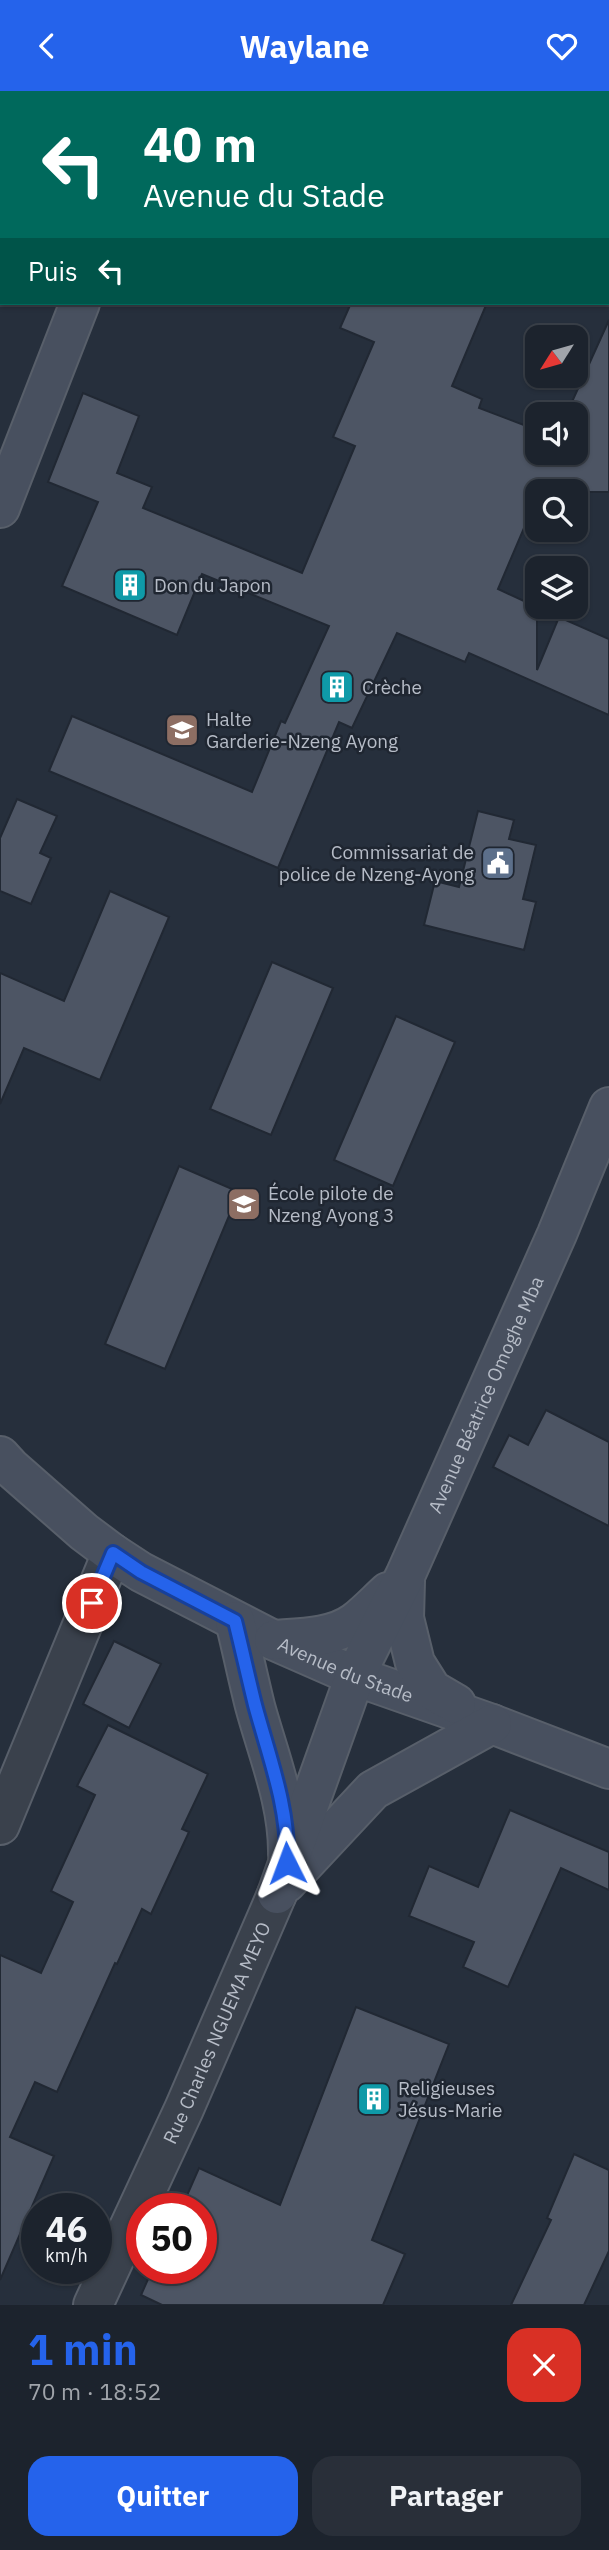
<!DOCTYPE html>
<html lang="fr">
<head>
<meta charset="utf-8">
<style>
  body { margin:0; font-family:"IBM Plex Sans",sans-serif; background:#292f39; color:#f1f3f6; height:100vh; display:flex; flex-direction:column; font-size:26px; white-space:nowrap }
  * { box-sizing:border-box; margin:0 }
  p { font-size:23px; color:#a0a4aa }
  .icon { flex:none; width:38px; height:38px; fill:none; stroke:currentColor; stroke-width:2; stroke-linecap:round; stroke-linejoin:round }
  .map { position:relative; height:2214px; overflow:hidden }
  .drawer { display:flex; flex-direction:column; background:#1c232d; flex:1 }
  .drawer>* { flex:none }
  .banner { position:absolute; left:0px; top:0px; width:609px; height:214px; box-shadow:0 2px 5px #0004,0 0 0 2px #3a4049; background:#00695c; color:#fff; overflow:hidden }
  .needle { width:46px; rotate:233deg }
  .buttons { position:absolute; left:525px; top:234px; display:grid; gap:14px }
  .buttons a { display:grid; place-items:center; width:63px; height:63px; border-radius:14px; background:#1c232d; box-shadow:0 2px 5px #0004,0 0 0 2px #3a4049; font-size:35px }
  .speed { position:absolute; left:21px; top:2102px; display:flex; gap:14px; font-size:35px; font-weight:700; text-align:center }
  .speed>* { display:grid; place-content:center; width:91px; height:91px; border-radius:50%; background:#1c232d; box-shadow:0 2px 5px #0004,0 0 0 2px #3a4049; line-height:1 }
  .speed small { font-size:18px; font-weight:400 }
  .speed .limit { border:10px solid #d22; background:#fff; color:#111 }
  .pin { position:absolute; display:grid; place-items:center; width:60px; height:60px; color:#fff; margin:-30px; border:4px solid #fff; border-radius:50%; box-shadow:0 2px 7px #0007 }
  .me { position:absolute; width:77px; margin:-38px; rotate:357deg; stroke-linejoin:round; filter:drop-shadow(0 0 5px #0008) }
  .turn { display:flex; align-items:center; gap:24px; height:147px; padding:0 28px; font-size:32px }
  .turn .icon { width:91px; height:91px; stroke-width:2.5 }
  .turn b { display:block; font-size:49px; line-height:60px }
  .then { display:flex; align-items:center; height:66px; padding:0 28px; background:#0003; gap:14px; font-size:26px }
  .round { display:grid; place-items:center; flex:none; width:74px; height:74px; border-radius:21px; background:#292f39 }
  .overview { display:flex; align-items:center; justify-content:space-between; height:119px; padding:0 28px }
  h1 { font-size:42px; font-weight:700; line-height:52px; color:#2563eb }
  .action { display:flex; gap:14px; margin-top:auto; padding:14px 28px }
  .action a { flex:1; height:80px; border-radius:21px; background:#2563eb; color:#fff; font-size:28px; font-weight:700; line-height:80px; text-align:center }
  .action a+a { background:#292f39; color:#f1f3f6 }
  header { display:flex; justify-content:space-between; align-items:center; height:91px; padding:0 28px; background:#2563eb; color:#fff; font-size:32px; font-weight:700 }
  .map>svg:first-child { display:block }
</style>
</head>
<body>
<header><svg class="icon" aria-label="back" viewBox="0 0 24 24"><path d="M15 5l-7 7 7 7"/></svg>Waylane<svg class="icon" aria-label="heart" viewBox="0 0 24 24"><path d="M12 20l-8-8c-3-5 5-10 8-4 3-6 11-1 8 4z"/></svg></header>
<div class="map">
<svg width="609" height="2214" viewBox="0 0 609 2214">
  <rect width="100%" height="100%" fill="#262f3c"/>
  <g fill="#4d5564" stroke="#212833" stroke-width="2">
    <polygon points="351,212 487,212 452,295 482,308 479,317 537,339 537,362 576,362 576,324 566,324 609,229 609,401 537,401 537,442 524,437 498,498 537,516 537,579 559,526 609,548 609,624 469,562 465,571 397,542 352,637 339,631 278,777 49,680 72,625 252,701 281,630 285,632 329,535 202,483 177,544 62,495 98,411 48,391 83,302 139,325 117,382 152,396 143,417 302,482 355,355 333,346 374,251 340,237"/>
    <polygon points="17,708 57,725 40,762 51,767 31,813 0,800 0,747"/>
    <polygon points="478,720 514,729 509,748 536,754 523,808 536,811 524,859 424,834 435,790 459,796"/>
    <polygon points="110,800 169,826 100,989 24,957 0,1013 0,882 64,910"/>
    <polygon points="272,871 333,897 271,1044 210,1018"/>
    <polygon points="396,925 455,951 393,1095 334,1069"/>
    <polygon points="179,1075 239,1101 165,1278 105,1253"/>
    <polygon points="546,1319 609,1351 609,1435 493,1376 509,1344 528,1354"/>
    <polygon points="114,1550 161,1573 129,1637 83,1613"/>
    <polygon points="108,1634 208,1683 182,1738 189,1741 151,1823 142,1818 117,1873 115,1872 57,2001 35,1991 10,2046 54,2065 0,2189 0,1864 41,1882 73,1811 51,1800 95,1704 77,1695"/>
    <polygon points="510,1719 609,1761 609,1799 561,1777 508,1896 463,1876 474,1851 409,1825 429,1775 478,1796"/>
    <polygon points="356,1916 449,1953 372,2149 405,2163 383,2214 162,2214 141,2204 153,2177 201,2177 201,2118 181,2118 199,2077 280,2114"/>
    <polygon points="574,2063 609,2079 609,2160 584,2214 511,2214 551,2129 547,2127"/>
  </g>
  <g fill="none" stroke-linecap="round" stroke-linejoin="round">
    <g stroke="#585f6a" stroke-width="42">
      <g id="street">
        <polyline points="0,1734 112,1462"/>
        <path id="s1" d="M93,2214L184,2018L277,1803"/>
      </g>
    </g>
    <g stroke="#585f6a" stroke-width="42">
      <g id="secondary">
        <polyline points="129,0 129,2"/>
        <polyline points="501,0 505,2"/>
        <polyline points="172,2 174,0"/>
        <polyline points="607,43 609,44"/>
        <polyline points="0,417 80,212"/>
        <path id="s2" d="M0,1365L10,1376L84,1441L112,1462L141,1481L273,1549L355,1585L492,1633L609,1678"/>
        <polyline points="405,1490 404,1527 415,1572 432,1599 456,1613"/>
        <path d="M235,1530C242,1558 248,1587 255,1615C268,1663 289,1713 288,1764"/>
        <path d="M274,1549C301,1547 333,1547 355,1531C367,1522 377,1511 388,1501"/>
        <polyline points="286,1792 373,1699 492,1633"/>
        <path id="s3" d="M277,1803L355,1585L405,1485L557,1143L609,1016"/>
      </g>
    </g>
    <use href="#street" stroke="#3a414c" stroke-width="38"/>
    <use href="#secondary" stroke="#48505f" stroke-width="38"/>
  </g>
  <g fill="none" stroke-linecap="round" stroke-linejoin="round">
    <g stroke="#184099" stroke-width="18">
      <path id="route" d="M92,1512L113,1462L141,1481L235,1530C242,1558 248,1586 255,1614C269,1666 289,1717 287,1772"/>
    </g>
    <use href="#route" stroke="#2563eb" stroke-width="12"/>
  </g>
  <defs>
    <g id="building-square" transform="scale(1.75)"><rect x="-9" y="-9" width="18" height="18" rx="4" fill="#0f9aa8" stroke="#1f2631"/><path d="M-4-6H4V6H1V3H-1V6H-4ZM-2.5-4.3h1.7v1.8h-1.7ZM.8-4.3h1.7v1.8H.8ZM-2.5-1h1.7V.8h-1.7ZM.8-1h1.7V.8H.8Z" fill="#fff"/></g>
    <g id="school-square" transform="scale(1.75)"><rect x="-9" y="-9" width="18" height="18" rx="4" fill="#8d6e63" stroke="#1f2631"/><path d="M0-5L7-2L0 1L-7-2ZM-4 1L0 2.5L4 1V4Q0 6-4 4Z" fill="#fff"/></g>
    <g id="civic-square" transform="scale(1.75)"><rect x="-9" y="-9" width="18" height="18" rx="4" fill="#5c6f8a" stroke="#1f2631"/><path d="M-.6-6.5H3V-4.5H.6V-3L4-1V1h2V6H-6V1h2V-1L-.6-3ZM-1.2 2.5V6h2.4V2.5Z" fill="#fff"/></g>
  </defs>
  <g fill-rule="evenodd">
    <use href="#building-square" x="130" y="494"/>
    <use href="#building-square" x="337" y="596"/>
    <use href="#school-square" x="182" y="639"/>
    <use href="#civic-square" x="498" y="772"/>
    <use href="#school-square" x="244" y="1113"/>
    <use href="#building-square" x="374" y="2008"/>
  </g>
  <g text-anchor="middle" stroke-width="5" stroke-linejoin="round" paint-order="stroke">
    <g font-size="19" fill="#b6bcc7" stroke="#1f2631" text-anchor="start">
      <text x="154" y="501">Don du Japon</text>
      <text x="362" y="603">Crèche</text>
      <text x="206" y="635">Halte<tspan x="206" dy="22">Garderie-Nzeng Ayong</tspan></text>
      <text x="474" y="768" text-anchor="end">Commissariat de<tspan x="474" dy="22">police de Nzeng-Ayong</tspan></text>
      <text x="268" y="1109">École pilote de<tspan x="268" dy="22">Nzeng Ayong 3</tspan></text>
      <text x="398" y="2004">Religieuses<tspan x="398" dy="22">Jésus-Marie</tspan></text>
    </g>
    <g font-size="19" fill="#b6bcc7" stroke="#1f2631">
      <text dy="7" stroke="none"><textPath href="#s3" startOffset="542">Avenue Béatrice Omoghe Mba</textPath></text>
      <text dy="7" stroke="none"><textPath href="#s2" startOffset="410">Avenue du Stade</textPath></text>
      <text dy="7" stroke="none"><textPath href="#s1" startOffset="299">Rue Charles NGUEMA MEYO</textPath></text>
    </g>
  </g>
</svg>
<div class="buttons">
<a><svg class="needle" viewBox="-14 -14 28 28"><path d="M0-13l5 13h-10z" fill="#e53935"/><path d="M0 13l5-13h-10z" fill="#a0a4aa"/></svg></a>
<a><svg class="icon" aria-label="sound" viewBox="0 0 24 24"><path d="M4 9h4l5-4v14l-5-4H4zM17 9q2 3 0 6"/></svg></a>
<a><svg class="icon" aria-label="search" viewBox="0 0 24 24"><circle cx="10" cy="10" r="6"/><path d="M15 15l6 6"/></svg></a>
<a><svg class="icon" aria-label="layers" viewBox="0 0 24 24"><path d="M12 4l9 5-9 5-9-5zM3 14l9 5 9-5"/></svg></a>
</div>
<div class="speed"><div>46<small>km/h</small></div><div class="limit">50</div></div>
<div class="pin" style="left:92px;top:1512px;background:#d93025"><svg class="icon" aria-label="arrive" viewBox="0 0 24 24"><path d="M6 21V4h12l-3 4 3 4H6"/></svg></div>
<svg class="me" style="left:287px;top:1772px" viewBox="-20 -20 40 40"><path d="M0-17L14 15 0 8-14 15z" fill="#2563eb" stroke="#fff" stroke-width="4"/></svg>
<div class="banner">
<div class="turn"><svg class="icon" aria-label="left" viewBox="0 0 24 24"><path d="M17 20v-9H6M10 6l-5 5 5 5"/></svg><div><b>40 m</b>Avenue du Stade</div></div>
<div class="then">Puis<svg class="icon" aria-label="left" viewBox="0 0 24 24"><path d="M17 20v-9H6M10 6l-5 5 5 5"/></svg></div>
</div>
</div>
<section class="drawer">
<div class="overview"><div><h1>1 min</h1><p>70 m · 18:52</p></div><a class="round" style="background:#d93025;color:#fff"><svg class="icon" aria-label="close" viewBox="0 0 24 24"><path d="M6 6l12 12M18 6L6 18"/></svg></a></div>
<div class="action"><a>Quitter</a><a>Partager</a></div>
</section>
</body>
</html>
